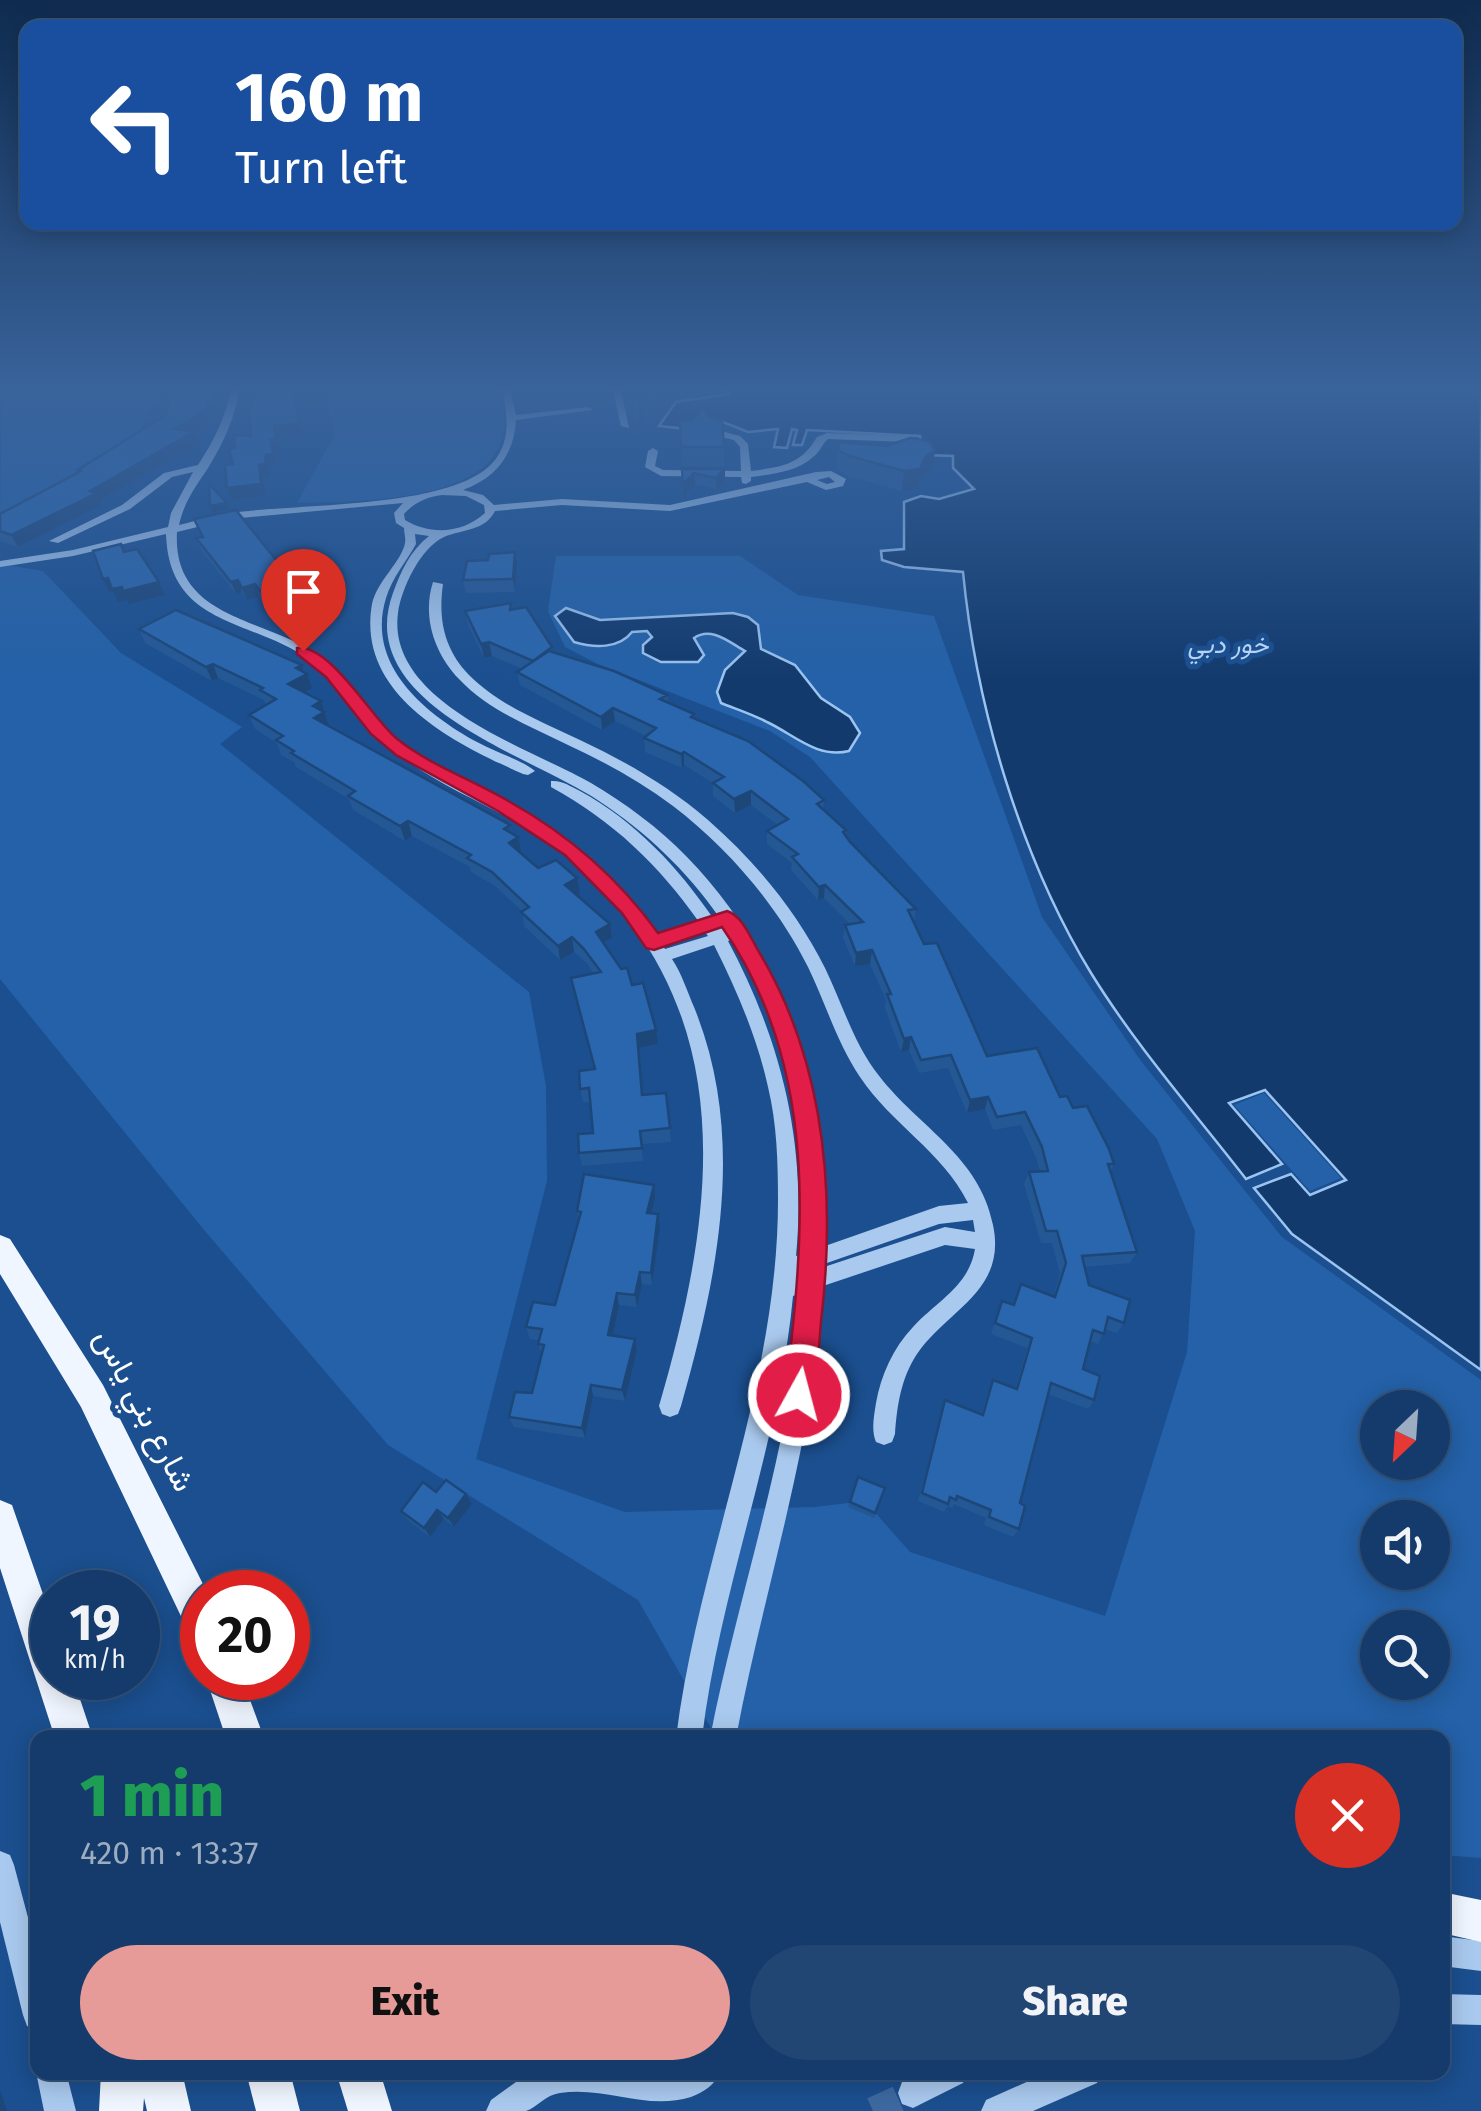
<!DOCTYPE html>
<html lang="en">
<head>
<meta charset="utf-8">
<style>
  body { margin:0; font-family:"Fira Sans",Vazirmatn,sans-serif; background:#214673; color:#f1f3f6; height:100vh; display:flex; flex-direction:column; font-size:38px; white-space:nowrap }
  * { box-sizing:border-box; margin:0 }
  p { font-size:32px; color:#9dadc1 }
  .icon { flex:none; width:55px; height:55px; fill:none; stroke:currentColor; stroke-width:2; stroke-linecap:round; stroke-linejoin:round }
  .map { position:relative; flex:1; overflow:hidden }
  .drawer { position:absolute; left:30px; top:1730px; width:1420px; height:350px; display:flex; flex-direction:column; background:#143b6b; border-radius:20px; box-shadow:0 5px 25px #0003,0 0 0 2px #33557e }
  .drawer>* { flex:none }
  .guide { position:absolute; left:20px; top:20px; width:1442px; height:210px; border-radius:20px; box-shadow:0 5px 25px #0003,0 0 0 2px #33557e; background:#1a4fa0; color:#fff; overflow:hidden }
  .needle { width:65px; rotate:205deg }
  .controls { position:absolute; left:1360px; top:1390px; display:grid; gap:20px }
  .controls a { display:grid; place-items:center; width:90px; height:90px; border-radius:50%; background:#143b6b; box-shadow:0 5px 25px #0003,0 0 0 2px #33557e; font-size:50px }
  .speed { position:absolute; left:30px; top:1570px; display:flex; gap:20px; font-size:50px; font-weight:700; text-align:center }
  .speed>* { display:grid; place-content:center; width:130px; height:130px; border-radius:50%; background:#143b6b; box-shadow:0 5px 25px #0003,0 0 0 2px #33557e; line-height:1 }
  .speed small { font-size:25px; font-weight:400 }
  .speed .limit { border:15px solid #d22; background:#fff; color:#111 }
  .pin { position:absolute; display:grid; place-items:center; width:85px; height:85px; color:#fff; margin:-102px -42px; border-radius:50% 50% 50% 0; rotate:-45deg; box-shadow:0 0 10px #0007 }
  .pin .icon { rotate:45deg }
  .me { position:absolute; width:110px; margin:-55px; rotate:7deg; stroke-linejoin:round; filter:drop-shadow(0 0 8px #0008) }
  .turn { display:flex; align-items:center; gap:35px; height:210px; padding:0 50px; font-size:45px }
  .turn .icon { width:130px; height:130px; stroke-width:2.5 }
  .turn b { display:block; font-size:70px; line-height:85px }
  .round { display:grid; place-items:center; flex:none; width:105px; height:105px; border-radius:52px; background:#214673 }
  .headline { display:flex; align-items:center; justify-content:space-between; height:170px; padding:0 50px }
  h1 { font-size:60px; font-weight:800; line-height:75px; color:#1e9e55 }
  .cta { display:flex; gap:20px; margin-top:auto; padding:20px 50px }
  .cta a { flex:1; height:115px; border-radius:60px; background:#e69b98; color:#111; font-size:40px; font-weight:800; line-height:115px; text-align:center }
  .cta a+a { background:#214673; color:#f1f3f6 }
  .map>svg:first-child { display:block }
</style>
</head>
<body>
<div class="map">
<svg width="1481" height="2111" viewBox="0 0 1481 2111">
  <rect width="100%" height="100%" fill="#1b4f8f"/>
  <g fill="#2461a8" fill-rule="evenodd">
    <polygon points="2,386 154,386 156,398 138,436 40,499 0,517"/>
    <path d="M325,386H496C543,505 369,500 297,503L334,436Z"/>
    <path d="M556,556H740L798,595L934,616L1042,917L1141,1061L1282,1237L1481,1380V1858L1443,1855L1442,1738L716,1737L638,1600L388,1445L204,1230L0,979V564L43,571L121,653L242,727L220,744L529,992L546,1086L547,1181L476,1459L625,1512L814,1507L865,1501L910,1552L1105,1616L1187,1352L1195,1231L1157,1139L810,757L770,731L600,665L565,647L548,611ZM1378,1408H1432V1462H1378ZM1378,1518H1432V1572H1378ZM1378,1628H1432V1682H1378Z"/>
    <polygon points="1264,1093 1341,1178 1310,1191 1234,1105"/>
  </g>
  <g fill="#123a6d" stroke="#9cc4f0" stroke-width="2.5">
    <path d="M724,386H1481V1370L1292,1234L1254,1188L1291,1174L1310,1195L1346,1180L1265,1090L1229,1103L1282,1164L1246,1179C1194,1112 1136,1046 1091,973C1020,856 976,706 963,572L904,567L882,560L881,551L904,549V502L921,496L939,499L974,489L953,468V456L924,455L920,436L807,430L802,445H793L797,430L792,429L787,448L774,447L778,429L748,432L723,422L702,423L697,430L659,426L676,402L729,394Z"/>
    <path d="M566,608L600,620L733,613L748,617L758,625L761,649L795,665L821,698L850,717L860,733L849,751C817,759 793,734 767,722C752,714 736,709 721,703L717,692L725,670L745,651C729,642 711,626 694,638L704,655L698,662H661L643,653V645L652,637L647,631L632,632C619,649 594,648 574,642L555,616Z"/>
  </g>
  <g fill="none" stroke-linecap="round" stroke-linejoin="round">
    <polyline stroke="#3d69a0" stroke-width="28" stroke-dasharray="28 14" stroke-linecap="butt" points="873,2111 913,2093"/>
    <g fill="#a9c9ee" fill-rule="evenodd">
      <path d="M232,386H240C236,416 223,444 208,468C196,486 184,502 179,525C196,521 214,515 231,513C294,503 456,510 495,460C512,438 507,411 501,386H509L516,415L588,407L593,410L516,420C514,455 496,478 463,490L483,495L494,505L562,499L670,505L816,472L831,471L846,479L843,486L826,490L807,482L670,511L562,505L495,511C485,531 463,529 444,537C421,547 401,589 398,613C386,703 530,748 591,783C625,803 659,828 687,857C787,959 832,1105 825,1246L939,1206L968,1203C942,1151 891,1124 860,1077C837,1043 826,1004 808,967C777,905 728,848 673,806C641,782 605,762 568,745C530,726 489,711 459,679C434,653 422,616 433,582L443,584C438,619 444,649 469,675C500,706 541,721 580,740C625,761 670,787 708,820C756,862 797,912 825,968C843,1005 854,1045 880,1077C919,1127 980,1157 993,1225C1007,1291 948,1309 917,1354C901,1378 897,1406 895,1434L892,1442L884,1445L876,1442C871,1430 874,1416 876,1403C881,1375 893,1348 913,1327C937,1301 969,1286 975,1249L945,1245L823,1286C815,1440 764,1587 736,1738H710C739,1589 792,1445 802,1293L793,1296C779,1446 720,1588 702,1738H676C699,1556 778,1386 778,1200C778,1163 777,1124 768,1087C757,1037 737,991 714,945L672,959C682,974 687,991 694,1007C747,1137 718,1276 681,1406L678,1414L670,1417L662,1414L659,1406C721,1194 744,989 547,840C498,808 440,788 394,751C362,726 344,686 311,661C253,618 169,628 166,534L73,556L0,567V561L73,550L168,527L171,513L193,472L172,477L130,509L58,543L49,541L122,505L164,473L198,465C215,439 226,416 232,386ZM829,477L835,482L827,484L817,480ZM442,495L466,496L484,505L485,513C462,534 430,535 405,520L404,514C415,502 427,497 442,495ZM403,503L394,513L396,523L404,528C404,533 406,538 405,543C402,561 377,581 372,604C356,695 454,743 523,774L528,775L535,771C520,759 497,753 479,743C427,715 365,666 386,598C392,578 406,562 416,544L415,534L429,536C410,551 401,571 393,593C352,705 531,755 599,801C647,833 686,870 719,917L713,918C678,867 635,821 580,791C570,786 562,780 551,781V787C613,821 659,865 699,922L656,936C626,890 585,848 537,820C496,795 450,778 410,750C374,725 356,683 321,657C267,617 172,621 177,532L230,519ZM705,932L708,936L665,949L663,946ZM734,939C791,1032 812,1145 805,1253L796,1256C807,1143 781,1040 728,941ZM973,1220L975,1232L945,1227L824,1267V1264L939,1224Z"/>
      <polygon points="612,386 620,386 629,428 621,426"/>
      <path d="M713,429L740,436L748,444L751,471C781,467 801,465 817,437L827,433L910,436L915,439L910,442L828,439C822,444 820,452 813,457C797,472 772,474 751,477V481L746,484L742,483L741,477L661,476L645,467L648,451L653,448L658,451L655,466L663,470L741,471L740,447L734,440L710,434V430Z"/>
      <polygon points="0,1851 10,1855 14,1865 38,1955 38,2030 27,2026 23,2015 0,1922"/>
      <polygon points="1442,1936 1481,1941 1481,1971 1442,1966"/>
      <polygon points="1442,1994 1481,1995 1481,2025 1442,2024"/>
      <polygon points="38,2068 38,2072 66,2072 76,2111 44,2111 36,2072"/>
      <path d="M530,2072H720C715,2085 704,2092 691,2097C646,2111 606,2086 560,2093C545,2095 538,2107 526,2111C515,2111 497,2111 486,2111L491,2100Z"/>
      <polygon points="920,2072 967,2072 963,2083 913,2108 902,2104 898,2093 902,2082"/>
      <polygon points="1049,2072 1101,2072 1097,2083 1033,2111 981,2111 986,2100"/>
    </g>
    <g fill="#f0f6ff" fill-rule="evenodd">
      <polygon points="0,1235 10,1239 103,1385 207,1592 202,1592 202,1638 189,1633 81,1407 0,1274"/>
      <polygon points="0,1500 12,1505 52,1620 52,1678 73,1678 93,1738 55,1738 0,1568"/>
      <polygon points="206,1678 242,1678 264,1738 226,1738"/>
      <polygon points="1442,1892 1481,1900 1481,1942 1442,1933"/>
      <polygon points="101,2072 182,2072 191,2111 147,2111 144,2098 143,2111 99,2111"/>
      <polygon points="246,2072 290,2072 300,2111 256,2111"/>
      <polygon points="336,2072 380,2072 392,2111 348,2111"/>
    </g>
  </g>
  <g fill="#245895">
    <polygon points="169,386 216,386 217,407 210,420 194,431 200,443 100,500 102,505 18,547 0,541 0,514 79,472 78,470 167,414"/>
    <polygon points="628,386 660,386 660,399 647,400 640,436"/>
    <polygon points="707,417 724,447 724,467 682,466 680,421 692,421"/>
    <polygon points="838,450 933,470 923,476 917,489 902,491 848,476 837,470"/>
    <polygon points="682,469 725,469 725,481 716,489 695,484 684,495"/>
    <polygon points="194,519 293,581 297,593 264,603 259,596 247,600 242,592 236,594 201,550 196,538 201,537"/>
    <polygon points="517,564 515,592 466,593 463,580"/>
    <polygon points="511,603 512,610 553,652 667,695 668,702 824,800 823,810 846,830 846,836 850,842 916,909 914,922 924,944 987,1056 1060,1097 1073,1108 1114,1164 1110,1172 1137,1252 1130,1263 1085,1267 1089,1285 1124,1323 1117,1333 1105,1329 1098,1344 1090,1341 1083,1369 1094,1400 1088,1409 1048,1394 1020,1503 1019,1529 1013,1537 984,1525 986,1518 954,1504 952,1508 948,1506 944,1512 918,1501 945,1400 981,1414 993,1380 1015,1389 1027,1348 991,1334 1002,1301 1013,1305 1021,1284 1053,1297 1060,1274 1052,1243 1041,1243 1024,1184 1029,1172 1040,1171 1037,1160 1021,1125 993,1130 985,1109 967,1113 948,1068 919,1073 909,1050 901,1052 885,1008 886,1000 870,964 855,966 843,938 845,925 850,924 824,898 818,900 791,870 792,863 767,844 767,831 778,825 751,805 735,813 713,796 713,783 684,765 682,768 645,752 644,738 646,736 615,721 602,730 520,685 517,672 522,669 492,656 484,658 468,625 465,611"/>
    <polygon points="139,629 302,665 312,688 304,693 321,701 329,726 512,833 521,851 520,852 538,868 577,878 580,893 576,894 610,924 612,938 604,943 632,985 658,1044 638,1048 642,1095 670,1128 671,1142 641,1144 643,1161 582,1166 579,1153 593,1133 590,1102 583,1102 580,1089 594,1070 571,978 594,974 587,963 574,952 560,960 524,926 522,911 495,886 471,872 470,867 412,836 405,841 353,810 349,799 296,767 294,762 281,755 277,743 255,729 249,715 266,705 264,700 218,678 212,681 145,643"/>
    <polygon points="655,1198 652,1213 660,1227 652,1285 642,1284 637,1307 619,1305 613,1336 635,1339 637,1350 625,1401 593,1396 585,1438 514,1427 509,1417 532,1393 542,1354 538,1344 539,1340 530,1339 526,1327 555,1305 579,1220 577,1211"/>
    <polygon points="858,1477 885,1488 874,1518 848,1507"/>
    <polygon points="436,1492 466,1494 472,1504 454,1527 444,1519 430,1537 408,1520 401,1511"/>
  </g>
  <g fill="#1d4779">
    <polygon points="212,386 216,386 217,407 210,420 185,437 195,431 200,443 100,500 102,505 18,547 11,535 90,491"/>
    <polygon points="293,386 302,386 294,388 303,435 278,438 279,451 274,451 276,466 269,467 270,476 263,477 265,496 232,500 227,488 259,465 265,455 274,426"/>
    <polygon points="640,386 646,386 647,400 640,436 638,401"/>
    <polygon points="935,450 933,470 923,476 917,489 902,491 904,471"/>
    <polygon points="725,469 725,481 716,489 716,478"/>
    <polygon points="694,473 695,484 684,495 683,484"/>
    <polygon points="227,503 229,509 213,512 210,506"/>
    <polygon points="515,552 517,564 515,592 513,579"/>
    <polygon points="108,578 159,582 165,595 129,604 127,600 118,602 113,591 109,592 103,579"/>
    <polygon points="238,580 242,592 236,594 231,582"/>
    <polygon points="293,581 297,593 264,603 260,591"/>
    <polygon points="255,584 259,596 247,600 242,588"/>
    <polygon points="489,642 492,656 484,658 481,644"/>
    <polygon points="213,664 218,678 212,681 206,667"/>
    <polygon points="302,665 305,675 307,674 312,688 294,699 288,684 296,668"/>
    <polygon points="321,701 329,726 319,732 313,706"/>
    <polygon points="613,708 615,721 602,730 601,717"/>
    <polygon points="684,752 684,765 682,768 681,754"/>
    <polygon points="751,791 751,805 735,813 734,799"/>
    <polygon points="408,821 412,836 405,841 400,826"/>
    <polygon points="518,837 521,851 512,857 509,843"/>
    <polygon points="577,878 580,893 568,899 565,885"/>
    <polygon points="825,885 824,898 818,900 819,887"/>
    <polygon points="610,924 612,938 598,946 596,932"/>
    <polygon points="572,937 574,952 560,960 558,946"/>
    <polygon points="872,950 870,964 855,966 856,953"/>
    <polygon points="656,1030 658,1044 638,1048 637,1034"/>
    <polygon points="911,1037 909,1050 901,1052 904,1039"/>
    <polygon points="988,1097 985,1109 967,1113 970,1100"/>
    <polygon points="654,1185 655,1198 649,1226 647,1213"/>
    <polygon points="658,1214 660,1227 652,1285 651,1273"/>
    <polygon points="640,1272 642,1284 637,1307 635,1295"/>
    <polygon points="617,1293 619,1305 611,1346 608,1335"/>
    <polygon points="635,1339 637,1350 625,1401 622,1390"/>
    <polygon points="591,1385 593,1396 585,1438 582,1428"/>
    <polygon points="466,1494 472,1504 454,1527 448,1518"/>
    <polygon points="437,1510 444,1519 430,1537 424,1528"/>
    <polygon points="0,2090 7,2111 0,2111"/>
  </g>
  <g fill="#2a66ad" stroke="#1d4779" stroke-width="2.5">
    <polygon points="169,386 212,386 213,395 206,409 175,429 195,431 90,491 97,493 11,535 0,531 0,514 81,471 78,470 167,414"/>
    <polygon points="253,386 293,386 299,423 274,426 276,439 270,439 273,454 265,455 266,464 259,465 261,484 227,488 225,465 233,464 229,449 235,448 234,435 251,436 249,415 254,396"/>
    <polygon points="634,386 640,386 638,401"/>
    <polygon points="704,408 707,417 722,421 724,447 681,447 680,421 692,421"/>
    <polygon points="910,438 928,441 935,450 926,456 920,469 904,471 850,456 838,450 839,442 886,446"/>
    <polygon points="682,469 725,469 716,478 694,473 683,484"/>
    <polygon points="209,484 227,503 210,506"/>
    <polygon points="236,510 293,581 260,591 255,584 242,588 238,580 231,582 196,538 203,537 194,519"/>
    <polygon points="121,544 124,552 137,549 159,582 123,591 122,587 112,589 108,578 103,579 93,551"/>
    <polygon points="515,552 513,579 463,580 467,561 488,560 489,554"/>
    <polygon points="511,603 510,610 526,607 552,647 533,661 489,642 481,644 465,611"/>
    <polygon points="176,610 302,665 296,668 307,674 288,684 321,701 313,706 324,712 314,718 510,825 504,829 518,837 509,843 538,868 556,860 577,878 565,885 610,924 596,932 621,969 627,968 632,985 643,983 656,1030 637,1034 642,1095 666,1093 670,1128 640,1131 642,1148 579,1153 578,1134 593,1133 589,1088 580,1089 579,1071 595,1069 571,978 601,972 584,949 572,937 558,946 521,912 529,907 492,872 467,858 471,855 408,821 400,826 348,796 355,791 291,753 294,751 276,740 283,736 249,715 276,699 260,690 263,688 213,664 206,667 139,629"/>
    <polygon points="549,651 614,671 667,695 660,699 694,714 691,717 748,741 803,781 824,800 817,804 846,830 843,832 850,842 916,909 908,910 924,944 937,943 987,1056 1037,1048 1060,1097 1067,1096 1073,1108 1087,1106 1109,1149 1114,1164 1108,1164 1137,1252 1082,1256 1089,1285 1130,1300 1124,1323 1108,1317 1104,1334 1093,1330 1083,1369 1100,1376 1094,1400 1051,1383 1020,1503 1025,1506 1019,1529 989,1517 991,1510 957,1496 956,1500 950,1497 948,1504 922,1493 945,1400 983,1415 993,1380 1017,1389 1032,1338 995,1323 1002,1301 1014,1305 1021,1284 1055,1297 1066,1263 1057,1231 1046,1231 1029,1172 1048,1171 1042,1147 1025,1112 997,1117 988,1097 970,1100 951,1055 921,1060 911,1037 904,1039 887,994 891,994 872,950 856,953 845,925 863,922 825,885 819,887 792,857 798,854 767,831 788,819 751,791 734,799 713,783 724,777 684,752 681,754 644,738 656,728 613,708 601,717 517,672"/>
    <polygon points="584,1174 654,1185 647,1213 658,1214 651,1273 640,1272 635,1295 617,1293 608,1335 635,1339 622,1390 591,1385 582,1428 509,1417 515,1392 532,1393 544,1345 538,1344 542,1329 526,1327 533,1302 555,1305 581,1212 577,1211"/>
    <polygon points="858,1477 885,1488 875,1513 850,1502"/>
    <polygon points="446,1480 466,1494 448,1518 437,1510 424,1528 401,1511 423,1482 436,1492"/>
  </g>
  <linearGradient id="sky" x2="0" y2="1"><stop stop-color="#0f2b4f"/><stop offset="0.57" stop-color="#39639b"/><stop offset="1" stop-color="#39639b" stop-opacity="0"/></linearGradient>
  <rect width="1481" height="682" fill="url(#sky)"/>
  <path fill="#e11d48" stroke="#92132f" stroke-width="2.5" d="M297,648C330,644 372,718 396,738C429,765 473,780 510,802C569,835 619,879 658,933L727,911C743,916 751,939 759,952C826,1064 836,1195 821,1322C818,1348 820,1380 809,1405L799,1409L789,1405L785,1395C805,1235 820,1067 722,927L654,950L646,948L622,913L565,855L498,811L396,755L371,734L326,677L297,654Z"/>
  <g text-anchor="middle" stroke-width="10" stroke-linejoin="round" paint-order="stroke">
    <g font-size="25" font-style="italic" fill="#b5d3f5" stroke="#1b4f8f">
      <text x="1228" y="653">خور دبي</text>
    </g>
    <g font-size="32" fill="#fff" stroke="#1b4f8f">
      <text transform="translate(145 1410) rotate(62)" y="11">شارع بني ياس</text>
    </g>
  </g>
</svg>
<div class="controls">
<a><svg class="needle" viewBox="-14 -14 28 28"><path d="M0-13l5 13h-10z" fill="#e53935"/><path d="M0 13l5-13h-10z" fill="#9dadc1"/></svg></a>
<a><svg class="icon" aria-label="sound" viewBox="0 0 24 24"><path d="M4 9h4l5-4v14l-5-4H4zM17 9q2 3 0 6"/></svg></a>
<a><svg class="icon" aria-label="search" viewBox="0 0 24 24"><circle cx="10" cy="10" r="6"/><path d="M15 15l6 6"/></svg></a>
</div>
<div class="speed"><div>19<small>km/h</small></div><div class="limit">20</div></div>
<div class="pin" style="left:303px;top:651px;background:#d93025"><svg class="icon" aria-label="arrive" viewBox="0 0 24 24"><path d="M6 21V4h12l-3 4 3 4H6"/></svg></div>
<svg class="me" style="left:799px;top:1395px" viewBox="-20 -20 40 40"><circle r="17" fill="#e11d48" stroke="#fff" stroke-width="3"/><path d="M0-11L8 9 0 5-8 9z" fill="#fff"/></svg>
<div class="guide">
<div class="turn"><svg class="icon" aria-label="left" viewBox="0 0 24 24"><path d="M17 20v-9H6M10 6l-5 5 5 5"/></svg><div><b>160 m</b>Turn left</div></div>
</div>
<section class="drawer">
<div class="headline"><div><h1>1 min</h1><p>420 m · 13:37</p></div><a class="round" style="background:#d93025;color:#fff"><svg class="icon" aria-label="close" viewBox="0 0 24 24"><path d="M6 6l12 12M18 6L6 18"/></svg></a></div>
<div class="cta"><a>Exit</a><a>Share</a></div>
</section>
</div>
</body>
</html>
